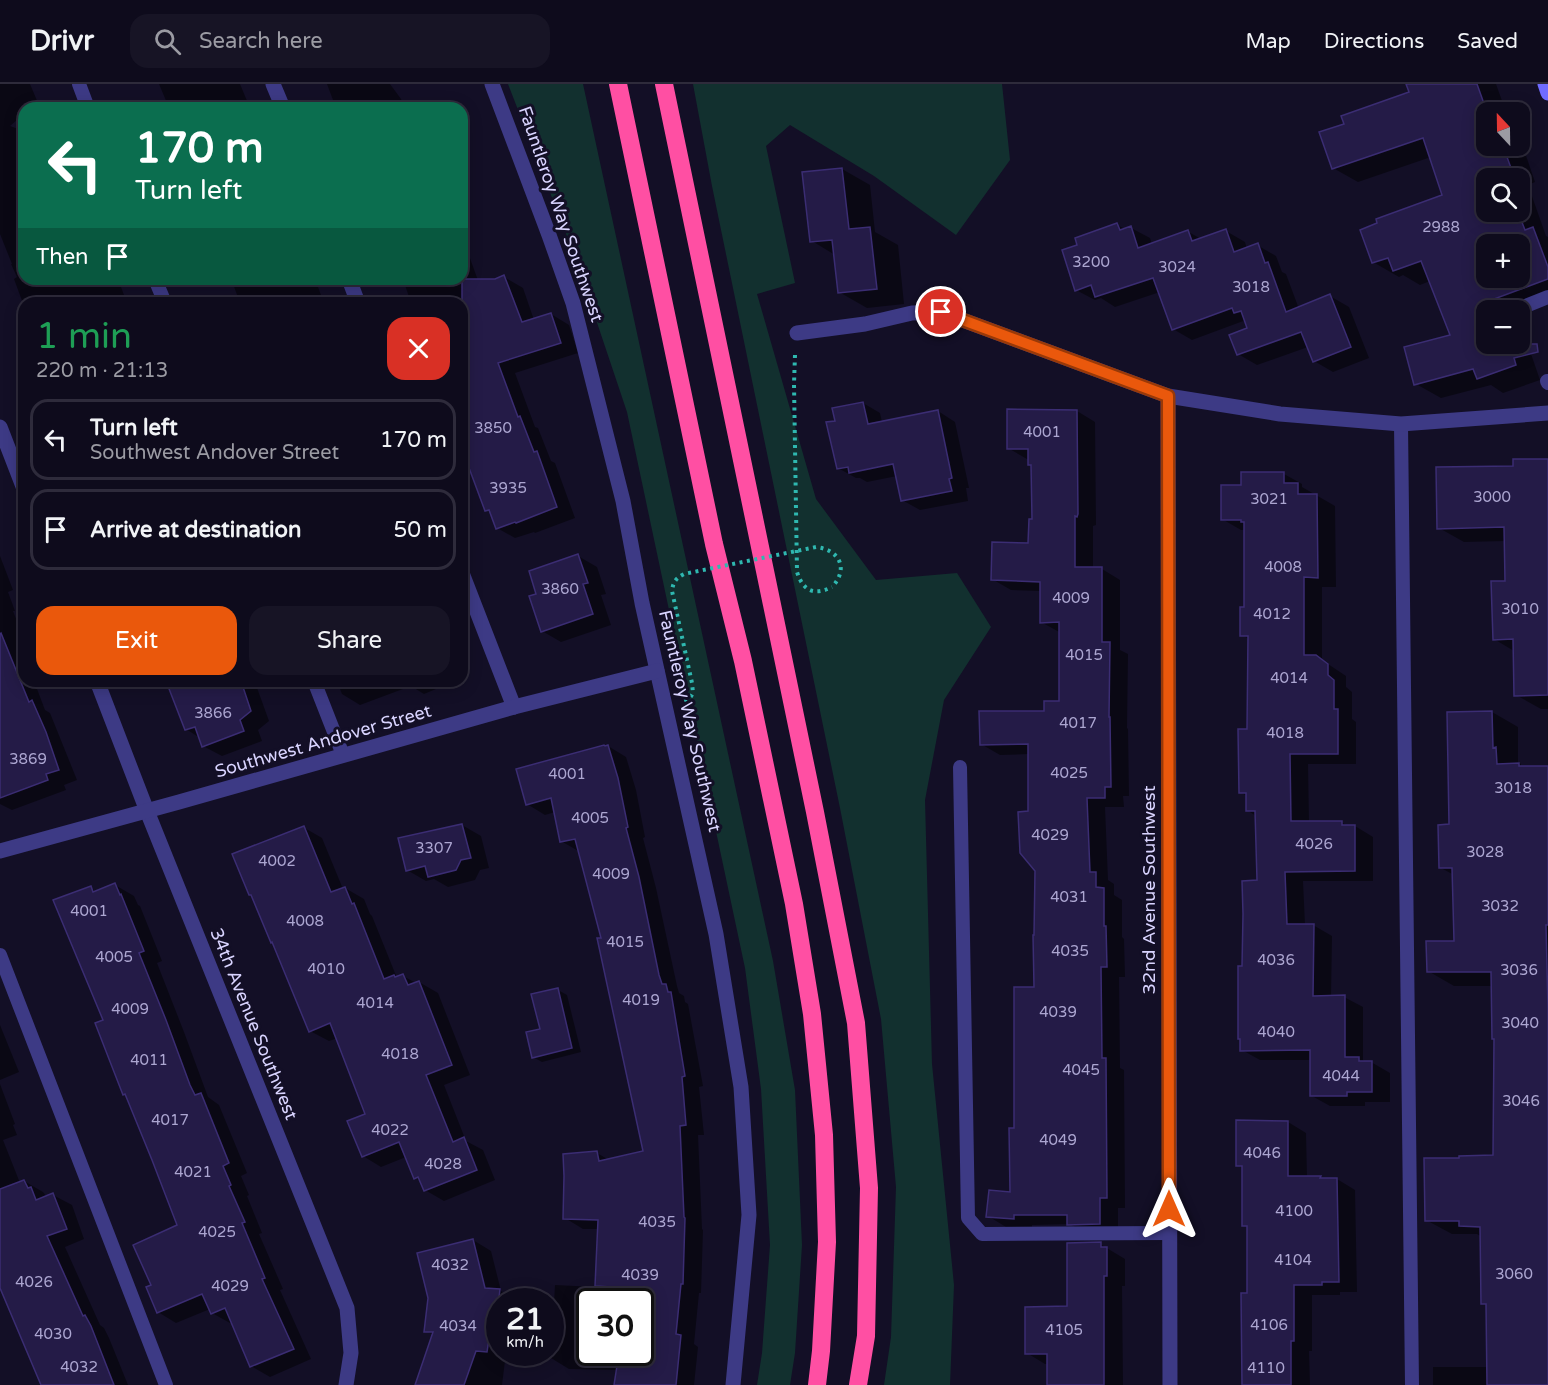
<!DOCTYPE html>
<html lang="en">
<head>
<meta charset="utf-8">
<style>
  body { margin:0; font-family:"Varela Round",sans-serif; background:#171425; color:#f1f3f6; height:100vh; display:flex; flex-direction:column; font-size:22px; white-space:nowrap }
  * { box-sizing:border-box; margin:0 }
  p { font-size:20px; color:#9b9ba3 }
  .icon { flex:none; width:33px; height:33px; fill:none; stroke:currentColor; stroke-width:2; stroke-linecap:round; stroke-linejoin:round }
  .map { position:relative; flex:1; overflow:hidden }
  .sheet { position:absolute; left:18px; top:213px; width:450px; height:390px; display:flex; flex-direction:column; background:#0e0b1c; border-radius:18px; box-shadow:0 3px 15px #0003,0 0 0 2px #2e2b3b }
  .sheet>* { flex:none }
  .banner { position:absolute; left:18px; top:18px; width:450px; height:183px; border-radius:18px; box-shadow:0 3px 15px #0003,0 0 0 2px #2e2b3b; background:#0b6e4f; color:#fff; overflow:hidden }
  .needle { width:39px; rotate:338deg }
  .tools { position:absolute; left:1476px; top:18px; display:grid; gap:12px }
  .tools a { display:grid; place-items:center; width:54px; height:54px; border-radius:12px; background:#0e0b1c; box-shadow:0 3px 15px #0003,0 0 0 2px #2e2b3b; font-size:30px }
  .speed { position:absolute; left:486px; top:1204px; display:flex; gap:12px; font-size:30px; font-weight:700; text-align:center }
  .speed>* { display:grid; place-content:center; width:78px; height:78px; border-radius:50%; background:#0e0b1c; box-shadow:0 3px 15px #0003,0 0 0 2px #2e2b3b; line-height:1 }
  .speed small { font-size:15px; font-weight:400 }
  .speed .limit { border:3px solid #111; border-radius:9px; background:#fff; color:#111 }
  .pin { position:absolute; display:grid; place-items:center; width:51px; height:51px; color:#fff; margin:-26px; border:3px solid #fff; border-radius:50%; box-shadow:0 2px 6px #0007 }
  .me { position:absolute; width:66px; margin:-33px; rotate:0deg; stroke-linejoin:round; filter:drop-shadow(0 0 4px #0008) }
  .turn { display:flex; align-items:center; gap:21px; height:126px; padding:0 18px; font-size:27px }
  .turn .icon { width:78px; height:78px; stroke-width:2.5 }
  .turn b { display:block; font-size:42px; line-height:51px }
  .then { display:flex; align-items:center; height:57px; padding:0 18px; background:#0003; gap:12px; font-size:22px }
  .round { display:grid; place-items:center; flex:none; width:63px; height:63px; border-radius:18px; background:#171425 }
  .head { display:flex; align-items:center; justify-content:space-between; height:102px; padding:0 18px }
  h1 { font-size:36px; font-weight:600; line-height:45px; color:#1e9e55 }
  .button { display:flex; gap:12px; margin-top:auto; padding:12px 18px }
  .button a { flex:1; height:69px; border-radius:18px; background:#ea580c; color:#fff; font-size:24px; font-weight:600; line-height:69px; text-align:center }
  .button a+a { background:#171425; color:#f1f3f6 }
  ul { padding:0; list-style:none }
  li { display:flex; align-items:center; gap:18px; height:81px; margin:0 12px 9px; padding:0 6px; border:3px solid #2e2b3b; border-radius:18px }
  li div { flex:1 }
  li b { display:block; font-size:22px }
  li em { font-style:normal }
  header { display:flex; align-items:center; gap:36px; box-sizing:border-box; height:84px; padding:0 30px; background:#0e0b1c; border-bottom:2px solid #2e2b3b }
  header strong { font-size:28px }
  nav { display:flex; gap:33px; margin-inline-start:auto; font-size:21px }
  .search { width:420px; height:54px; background:#171425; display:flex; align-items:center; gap:15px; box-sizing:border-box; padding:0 21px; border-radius:18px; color:#9b9ba3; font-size:22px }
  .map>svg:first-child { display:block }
</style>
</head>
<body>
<header>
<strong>Drivr</strong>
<div class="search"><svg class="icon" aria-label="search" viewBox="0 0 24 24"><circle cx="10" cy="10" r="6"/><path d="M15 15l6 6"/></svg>Search here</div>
<nav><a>Map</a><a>Directions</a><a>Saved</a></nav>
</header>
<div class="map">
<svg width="1548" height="1301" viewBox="0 0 1548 1301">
  <rect width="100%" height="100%" fill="#130f26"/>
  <g fill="#12302f">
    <polygon points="508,0 583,0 773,877 795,1006 802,1161 795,1269 790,1301 757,1301 762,1269 770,1161 761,1005 745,884 627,328 575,173"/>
    <polygon points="693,0 1002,0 1010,76 956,151 874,92 790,41 766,62 795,199 757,210 816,415 876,496 957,489 991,543 944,616 925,716 932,980 954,1201 950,1301 884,1301 891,1253 896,1103 881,935 840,724 712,102"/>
  </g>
  <g fill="#0007" fill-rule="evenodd">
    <polygon points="0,0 30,0 38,19 32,24 24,24 24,30 10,42 24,47 24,195 118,195 127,219 24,219 24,222 14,195 17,193 11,180 12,180 0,150"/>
    <polygon points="159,0 240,0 250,24 157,24 157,23 167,19"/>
    <polygon points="327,0 390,0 401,15 405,24 336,24"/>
    <path d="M1425,0H1496L1506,28H1486V62H1520V56L1521,57L1535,98L1528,101L1546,152L1548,153V218L1520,226H1486V260H1520V238L1540,296L1503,309L1491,301L1441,314L1416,300L1452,252L1430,197L1420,201L1403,191L1399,193L1373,178L1444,112L1431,73L1358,98L1333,84L1346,41L1411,9ZM1486,94H1520V128H1486ZM1486,160H1520V194H1486Z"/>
    <polygon points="842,85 870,101 875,148 898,161 904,220 867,224 839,208 835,171 812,157"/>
    <polygon points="1117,141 1125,145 1131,144 1150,154 1152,160 1187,147 1201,155 1226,147 1245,158 1247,165 1257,161 1276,172 1282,188 1286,190 1299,225 1330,212 1349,223 1369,274 1333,288 1314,277 1308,263 1257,281 1238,270 1248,245 1246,236 1192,256 1173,245 1160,208 1115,223 1101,214 1095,216 1076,206 1079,162"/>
    <polygon points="462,152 480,202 504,193 523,204 534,236 551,230 569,241 578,269 515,289 535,343 538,344 551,377 555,379 575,434 535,449 534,448 515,454 497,444 492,429 486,426 467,375 465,374 462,366 462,219 411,219 403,195 462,195"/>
    <polygon points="235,195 315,195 324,219 240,219 232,197"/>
    <polygon points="863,319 880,329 882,338 938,327 955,338 969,404 966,404 968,417 920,426 902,416 897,392 867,398 860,394 856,394 838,384 837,338"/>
    <polygon points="1077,327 1095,338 1096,441 1093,442 1093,485 1102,485 1120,496 1120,566 1128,570 1127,644 1128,645 1129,712 1123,712 1124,723 1105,723 1108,796 1114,800 1114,811 1122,816 1122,853 1124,855 1125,893 1119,893 1120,984 1124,986 1125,1124 1118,1124 1118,1150 1087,1150 1070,1140 1032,1141 1032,1145 1006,1143 988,1132 1012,1110 1015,1045 1035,904 1037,786 1030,729 1029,670 1000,671 981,660 1046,628 1061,618 1061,549 1041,538 1041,507 1011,506 992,495 1030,461 1033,437 1033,382 1030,380 1030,375 1027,375 1008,364"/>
    <polygon points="1548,376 1548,625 1541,625 1516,611 1514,567 1494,555 1506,498 1506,457 1464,458 1439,444 1514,383"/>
    <polygon points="1284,390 1302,400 1302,403 1335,422 1336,503 1322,503 1322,576 1346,592 1346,603 1352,608 1352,635 1356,638 1356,680 1308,680 1309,739 1341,738 1348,742 1355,742 1373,753 1373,797 1303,797 1305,841 1313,841 1332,852 1331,913 1344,913 1363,923 1363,976 1367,979 1371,978 1390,989 1390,1018 1365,1018 1365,1022 1330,1022 1312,1012 1312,976 1260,976 1242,966 1243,884 1259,797 1256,732 1247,726 1247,712 1240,708 1248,647 1249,555 1242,551 1245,524 1246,446 1241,446 1222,435 1242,402"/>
    <polygon points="0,472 13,506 8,508 15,527 13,527 24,555 24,597 34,597 45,626 50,629 77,696 64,701 66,706 12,726 0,720"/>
    <polygon points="578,472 597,483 606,510 601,511 611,541 561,558 542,547 538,511"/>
    <polygon points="462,569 467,582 462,584"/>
    <polygon points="166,597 253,597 256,601 269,637 258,646 262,657 222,672 203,662 200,654 186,645 171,605 168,603"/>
    <polygon points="337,597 455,597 424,610 411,602 360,621 342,610"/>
    <polygon points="1492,628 1518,643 1518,678 1521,680 1521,682 1525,684 1548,683 1548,1301 1433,1301 1433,1283 1489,1283 1487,1222 1483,1220 1482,1153 1477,1150 1452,1150 1426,1136 1494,1072 1495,955 1492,902 1454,902 1428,887 1455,859 1454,791 1441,784 1451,742 1448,629"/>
    <path d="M608,662L626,673L636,706L645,753L643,754L656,804L677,902L679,909L684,912L685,918L688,920L703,1002L699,1003L704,1051H698L702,1145L703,1146L701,1209H699L694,1260L698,1263L694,1301H615L618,1286L569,1285L551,1274L555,1201L596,1203L599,1145H583L565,1134L597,1069L609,1076L645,1068L603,855L580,768L561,757L555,728L545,731L527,720ZM590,1218H640V1269H590Z"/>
    <polygon points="462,741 481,752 489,784 480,786 475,796 448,803 434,795 426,797 407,786"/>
    <polygon points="303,743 322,754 343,805 345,804 364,815 370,830 372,832 397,894 403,892 416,899 419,898 438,909 470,991 444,1001 466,1057 483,1066 495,1096 444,1117 425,1106 422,1098 415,1094 406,1073 381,1083 363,1072 367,1031 338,954 329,957 310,947"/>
    <polygon points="115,801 134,812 138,821 140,822 162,877 157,879 184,948 208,1013 219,1021 247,1089 241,1092 249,1111 247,1112 262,1149 259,1150 283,1205 280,1206 311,1275 270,1293 251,1282 233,1238 230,1239 212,1229 210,1225 176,1239 158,1228 153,1202 179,1142 127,1011 124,1010 105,936 90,804 97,808"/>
    <polygon points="558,906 567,911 581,968 542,978 533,973"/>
    <polygon points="0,941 19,988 0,996"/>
    <polygon points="0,1000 15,1040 13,1041 17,1051 3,1056 20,1099 24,1097 43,1108 47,1113 53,1111 72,1121 84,1155 65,1163 100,1241 104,1244 109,1254 128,1301 41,1301 39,1297 40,1296 0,1200"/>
    <polygon points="1288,1038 1306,1049 1307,1093 1337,1095 1355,1106 1357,1208 1340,1208 1340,1211 1312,1211 1312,1267 1309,1267 1310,1301 1243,1301 1249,1211 1248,1144 1244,1141 1243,1084 1238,1081"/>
    <polygon points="473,1156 491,1167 501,1207 518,1217 500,1218 500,1269 506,1269 502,1301 416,1301 434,1251 426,1247"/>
    <polygon points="1100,1160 1125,1175 1125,1202 1122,1202 1123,1301 1048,1301 1048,1280 1045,1280 1027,1269 1069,1224"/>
  </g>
  <g fill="#241b47" stroke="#3b2d73" stroke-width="1.5" fill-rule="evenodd">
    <path d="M1406,0H1477L1487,28L1486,62H1503L1511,84L1503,87L1506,94H1486V128H1518L1525,146L1533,143L1548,183V195L1486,218V260H1537L1538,268L1514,274L1516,281L1477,295L1473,285L1414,301L1404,263L1450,251L1421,177L1393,187L1388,174L1372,179L1360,146L1377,139L1376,135L1442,111L1423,54L1332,85L1319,48L1344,40L1341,32L1409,8ZM1486,160H1520V194H1486Z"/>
    <polygon points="842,84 849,145 870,143 877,205 838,209 832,156 810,158 802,88"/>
    <polygon points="1117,139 1120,146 1131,142 1138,164 1188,146 1192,157 1226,145 1234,168 1258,159 1265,179 1268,178 1286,228 1330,210 1351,263 1313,278 1301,248 1237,271 1229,251 1247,244 1241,227 1234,229 1232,224 1172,246 1153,194 1095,213 1091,201 1075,207 1062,166 1077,161 1075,154"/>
    <polygon points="504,191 522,238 551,229 561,259 498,279 518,333 520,332 534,368 537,367 557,423 516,439 515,438 496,445 489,426 485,427 462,365 462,195 495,195"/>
    <polygon points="863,318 868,340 938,326 952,394 949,395 952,407 901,417 893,380 849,389 848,383 837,385 826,338 835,337 832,324"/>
    <polygon points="1007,325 1077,326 1078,430 1077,433 1075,432 1075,483 1102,483 1102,558 1110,558 1109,633 1110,633 1111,703 1105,703 1105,714 1087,714 1090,788 1096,788 1096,803 1104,804 1104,842 1106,842 1107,883 1101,883 1102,974 1106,974 1107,1114 1100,1114 1100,1140 1067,1141 1067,1131 1014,1131 1014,1135 986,1133 989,1106 1010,1108 1009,1044 1014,1044 1014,903 1034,903 1033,851 1034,851 1035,787 1020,769 1018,728 1028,727 1028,660 980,661 979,627 1044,627 1044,617 1059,617 1059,538 1040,539 1040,498 991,496 992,458 1028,459 1029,435 1032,435 1031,381 1028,381 1028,365 1007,365"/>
    <polygon points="1513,375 1548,375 1548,611 1514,612 1513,555 1493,556 1491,497 1505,497 1504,443 1437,445 1436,383 1513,382"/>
    <polygon points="1241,388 1284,388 1284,399 1298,399 1298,410 1317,410 1318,494 1304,493 1304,571 1316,571 1328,580 1328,591 1334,596 1334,625 1338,625 1338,670 1290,670 1291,737 1342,737 1342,741 1355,741 1355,787 1285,788 1287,840 1314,840 1313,912 1345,911 1345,973 1359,973 1359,977 1372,977 1372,1008 1347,1008 1347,1012 1310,1012 1310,966 1240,967 1240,955 1238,955 1238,882 1242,882 1243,830 1242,797 1257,796 1255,727 1246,727 1246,709 1239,709 1238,645 1247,645 1248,552 1240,552 1240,523 1244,523 1244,438 1241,438 1241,436 1221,436 1221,401 1241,401"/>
    <polygon points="578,470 588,499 583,500 593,530 541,548 529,512 536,510 529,487"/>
    <polygon points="1,549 29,618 32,616 46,648 59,686 46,690 48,696 0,714 0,550"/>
    <polygon points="166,597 241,597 251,627 240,636 244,647 202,663 195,643 185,646"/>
    <polygon points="1492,627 1493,664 1496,663 1497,680 1519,679 1519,682 1548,682 1548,841 1546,841 1548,924 1548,1301 1487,1301 1486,1220 1481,1220 1480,1143 1459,1142 1459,1137 1425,1137 1424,1074 1459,1074 1459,1072 1493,1071 1494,955 1492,955 1491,888 1427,888 1426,857 1454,857 1452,784 1439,784 1438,741 1449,740 1447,628"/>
    <polygon points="604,661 605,662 608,661 618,694 628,743 626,744 639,793 659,891 662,900 666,900 668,908 671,908 685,992 682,993 686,1041 680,1042 684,1133 685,1134 683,1200 681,1200 676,1250 681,1251 676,1301 614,1301 619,1269 640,1269 640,1212 627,1211 628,1204 595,1202 598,1136 563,1135 564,1092 563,1070 597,1067 599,1077 643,1067 597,854 601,854 575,755 560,758 551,714 526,721 516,685"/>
    <polygon points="462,740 471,774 461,776 456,786 428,793 425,782 406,787 398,754"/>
    <polygon points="304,742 331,808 345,803 352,820 354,819 384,895 394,891 395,893 403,890 408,901 419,897 452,981 426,991 453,1058 464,1053 477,1086 424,1107 418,1093 414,1095 399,1058 362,1073 347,1037 365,1030 330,939 309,948 272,858 271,859 251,811 249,811 232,770"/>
    <polygon points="115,799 120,811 121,810 144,867 139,869 166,936 190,1001 195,1011 201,1009 229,1079 223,1082 231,1101 229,1102 245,1138 242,1139 265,1194 262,1195 294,1265 250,1283 225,1224 211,1230 202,1210 157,1229 146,1203 151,1201 133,1161 177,1141 152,1076 125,1010 123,1011 95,939 103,936 53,816 91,802 93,808"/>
    <polygon points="558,904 572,964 532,974 526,948 540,945 531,910"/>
    <polygon points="1236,1036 1288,1037 1288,1092 1321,1092 1320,1094 1337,1094 1339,1198 1322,1198 1322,1201 1294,1201 1294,1257 1291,1257 1291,1301 1242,1301 1241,1209 1247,1209 1247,1142 1242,1142 1242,1082 1236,1082"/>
    <polygon points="24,1096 28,1104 31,1103 36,1116 53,1109 67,1145 47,1152 83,1232 85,1231 91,1242 114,1301 41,1301 0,1204 0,1105"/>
    <polygon points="473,1155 485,1204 500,1205 494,1256 489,1255 487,1268 476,1267 464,1301 415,1301 433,1248 424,1248 428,1214 417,1169"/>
    <polygon points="1101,1158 1101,1163 1107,1163 1107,1192 1104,1192 1104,1301 1047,1301 1047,1270 1025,1270 1025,1223 1067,1222 1067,1159"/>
  </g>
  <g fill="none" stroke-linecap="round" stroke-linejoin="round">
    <path stroke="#2fb8b0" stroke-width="4" stroke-dasharray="3 4.5" stroke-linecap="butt" d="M795,271L794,300L797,488C803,507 814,512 832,503"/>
    <g stroke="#3d3a85" stroke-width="14">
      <polyline points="79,0 88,24"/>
      <polyline points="155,195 165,219"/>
      <polyline points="1518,225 1548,213"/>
      <polyline points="1547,297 1548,299"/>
      <polyline points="1401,340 1412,1301"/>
      <polyline points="314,597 343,671"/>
      <polyline points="960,683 968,1134 982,1150 1169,1149"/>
      <polyline points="0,871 166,1301"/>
    </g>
    <g stroke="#3d3a85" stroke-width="15">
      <polyline points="273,0 283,24"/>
      <polyline points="492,0 549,151 573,219 623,417 642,519 716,850 741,1003 749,1131 733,1301"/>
      <polyline points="349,195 358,219"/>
      <polyline points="797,249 865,240 912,229 941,228 1168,312 1280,330 1401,340 1548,329"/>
      <polyline points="1168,312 1170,1301"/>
      <polyline points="0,343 24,405"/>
      <polyline points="462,489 514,623"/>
      <polyline points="97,597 147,727 347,1224 351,1269 346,1301"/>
      <polyline points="0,767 179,718 514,623 657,587"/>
    </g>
    <polyline stroke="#6f6bff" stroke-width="15" points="1545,0 1548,9"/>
    <g stroke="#ff4fa3" stroke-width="18">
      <polyline points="618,0 714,460 743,577 794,820 812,930 824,1051 827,1158 821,1267 817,1301"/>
      <polyline points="664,0 815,728 856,939 869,1104 866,1252 858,1301"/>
    </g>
    <path stroke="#2fb8b0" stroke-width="4" stroke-dasharray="3 4.5" stroke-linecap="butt" d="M684,616L690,614L693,609L692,599L672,507C673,498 676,494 684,490L816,463C840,466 849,485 832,503"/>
  </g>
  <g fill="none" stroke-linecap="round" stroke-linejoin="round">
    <g stroke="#983908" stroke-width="15">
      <polyline id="route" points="941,228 1168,312 1169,1125"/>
    </g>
    <use href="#route" stroke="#ea580c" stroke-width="10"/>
  </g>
  <g text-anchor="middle" stroke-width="6" stroke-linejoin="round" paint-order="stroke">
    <g font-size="15" fill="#aca6d1">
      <text x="1441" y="148">2988</text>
      <text x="1091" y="183">3200</text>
      <text x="1177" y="188">3024</text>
      <text x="1251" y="208">3018</text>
      <text x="493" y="349">3850</text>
      <text x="1042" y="353">4001</text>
      <text x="508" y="409">3935</text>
      <text x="1492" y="418">3000</text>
      <text x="1269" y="420">3021</text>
      <text x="1283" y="488">4008</text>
      <text x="560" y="510">3860</text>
      <text x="1071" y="519">4009</text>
      <text x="1520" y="530">3010</text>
      <text x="1272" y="535">4012</text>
      <text x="1084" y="576">4015</text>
      <text x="1289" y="599">4014</text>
      <text x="213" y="634">3866</text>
      <text x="1078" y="644">4017</text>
      <text x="1285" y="654">4018</text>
      <text x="28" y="680">3869</text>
      <text x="1069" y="694">4025</text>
      <text x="567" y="695">4001</text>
      <text x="1513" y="709">3018</text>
      <text x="590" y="739">4005</text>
      <text x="1050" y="756">4029</text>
      <text x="1314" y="765">4026</text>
      <text x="434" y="769">3307</text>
      <text x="1485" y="773">3028</text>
      <text x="277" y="782">4002</text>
      <text x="611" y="795">4009</text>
      <text x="1069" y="818">4031</text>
      <text x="1500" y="827">3032</text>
      <text x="89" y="832">4001</text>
      <text x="305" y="842">4008</text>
      <text x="625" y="863">4015</text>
      <text x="1070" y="872">4035</text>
      <text x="114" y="878">4005</text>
      <text x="1276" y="881">4036</text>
      <text x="326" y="890">4010</text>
      <text x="1519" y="891">3036</text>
      <text x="641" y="921">4019</text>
      <text x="375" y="924">4014</text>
      <text x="130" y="930">4009</text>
      <text x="1058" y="933">4039</text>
      <text x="1520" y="944">3040</text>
      <text x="1276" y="953">4040</text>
      <text x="400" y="975">4018</text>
      <text x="149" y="981">4011</text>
      <text x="1081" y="991">4045</text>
      <text x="1341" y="997">4044</text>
      <text x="1521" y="1022">3046</text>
      <text x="170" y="1041">4017</text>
      <text x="390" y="1051">4022</text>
      <text x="1058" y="1061">4049</text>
      <text x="1262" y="1074">4046</text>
      <text x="443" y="1085">4028</text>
      <text x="193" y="1093">4021</text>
      <text x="1294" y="1132">4100</text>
      <text x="657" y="1143">4035</text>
      <text x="217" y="1153">4025</text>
      <text x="1293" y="1181">4104</text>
      <text x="450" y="1186">4032</text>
      <text x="1514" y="1195">3060</text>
      <text x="640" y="1196">4039</text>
      <text x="34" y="1203">4026</text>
      <text x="230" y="1207">4029</text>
      <text x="1269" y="1246">4106</text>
      <text x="458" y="1247">4034</text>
      <text x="1064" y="1251">4105</text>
      <text x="53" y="1255">4030</text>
      <text x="79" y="1288">4032</text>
      <text x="1266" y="1289">4110</text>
    </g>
    <g font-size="18" fill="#d9d4ff" stroke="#130f26">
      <text transform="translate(561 130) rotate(71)" y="6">Fauntleroy Way Southwest</text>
      <text transform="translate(690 637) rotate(77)" y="6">Fauntleroy Way Southwest</text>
      <text transform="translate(323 657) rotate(-16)" y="6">Southwest Andover Street</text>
      <text transform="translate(1149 806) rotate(-90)" y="6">32nd Avenue Southwest</text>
      <text transform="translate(254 940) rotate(68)" y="6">34th Avenue Southwest</text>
    </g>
  </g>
</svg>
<div class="tools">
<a><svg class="needle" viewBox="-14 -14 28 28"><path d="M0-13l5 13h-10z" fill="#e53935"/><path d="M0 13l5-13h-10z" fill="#9b9ba3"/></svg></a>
<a><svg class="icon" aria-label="search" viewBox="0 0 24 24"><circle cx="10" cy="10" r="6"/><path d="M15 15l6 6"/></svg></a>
<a>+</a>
<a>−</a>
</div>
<div class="speed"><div>21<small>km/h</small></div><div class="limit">30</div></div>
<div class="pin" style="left:941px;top:228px;background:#d93025"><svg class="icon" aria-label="arrive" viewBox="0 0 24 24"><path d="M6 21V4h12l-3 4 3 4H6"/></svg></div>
<svg class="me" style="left:1169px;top:1125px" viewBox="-20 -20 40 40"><path d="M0-17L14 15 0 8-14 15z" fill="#ea580c" stroke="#fff" stroke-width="4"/></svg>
<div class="banner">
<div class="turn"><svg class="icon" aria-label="left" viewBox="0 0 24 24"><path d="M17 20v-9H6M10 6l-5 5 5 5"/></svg><div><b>170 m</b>Turn left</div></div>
<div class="then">Then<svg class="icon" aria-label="arrive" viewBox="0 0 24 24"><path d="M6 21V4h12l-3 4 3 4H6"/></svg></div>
</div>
<section class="sheet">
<div class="head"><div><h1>1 min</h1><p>220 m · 21:13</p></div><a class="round" style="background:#d93025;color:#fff"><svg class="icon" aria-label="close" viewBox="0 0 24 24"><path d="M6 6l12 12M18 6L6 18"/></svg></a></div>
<ul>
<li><svg class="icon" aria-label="left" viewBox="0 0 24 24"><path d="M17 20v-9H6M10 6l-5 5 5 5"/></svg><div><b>Turn left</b><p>Southwest Andover Street</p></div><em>170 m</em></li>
<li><svg class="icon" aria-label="arrive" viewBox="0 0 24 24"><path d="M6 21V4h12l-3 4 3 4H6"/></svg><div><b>Arrive at destination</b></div><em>50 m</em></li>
</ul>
<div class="button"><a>Exit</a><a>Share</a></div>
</section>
</div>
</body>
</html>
